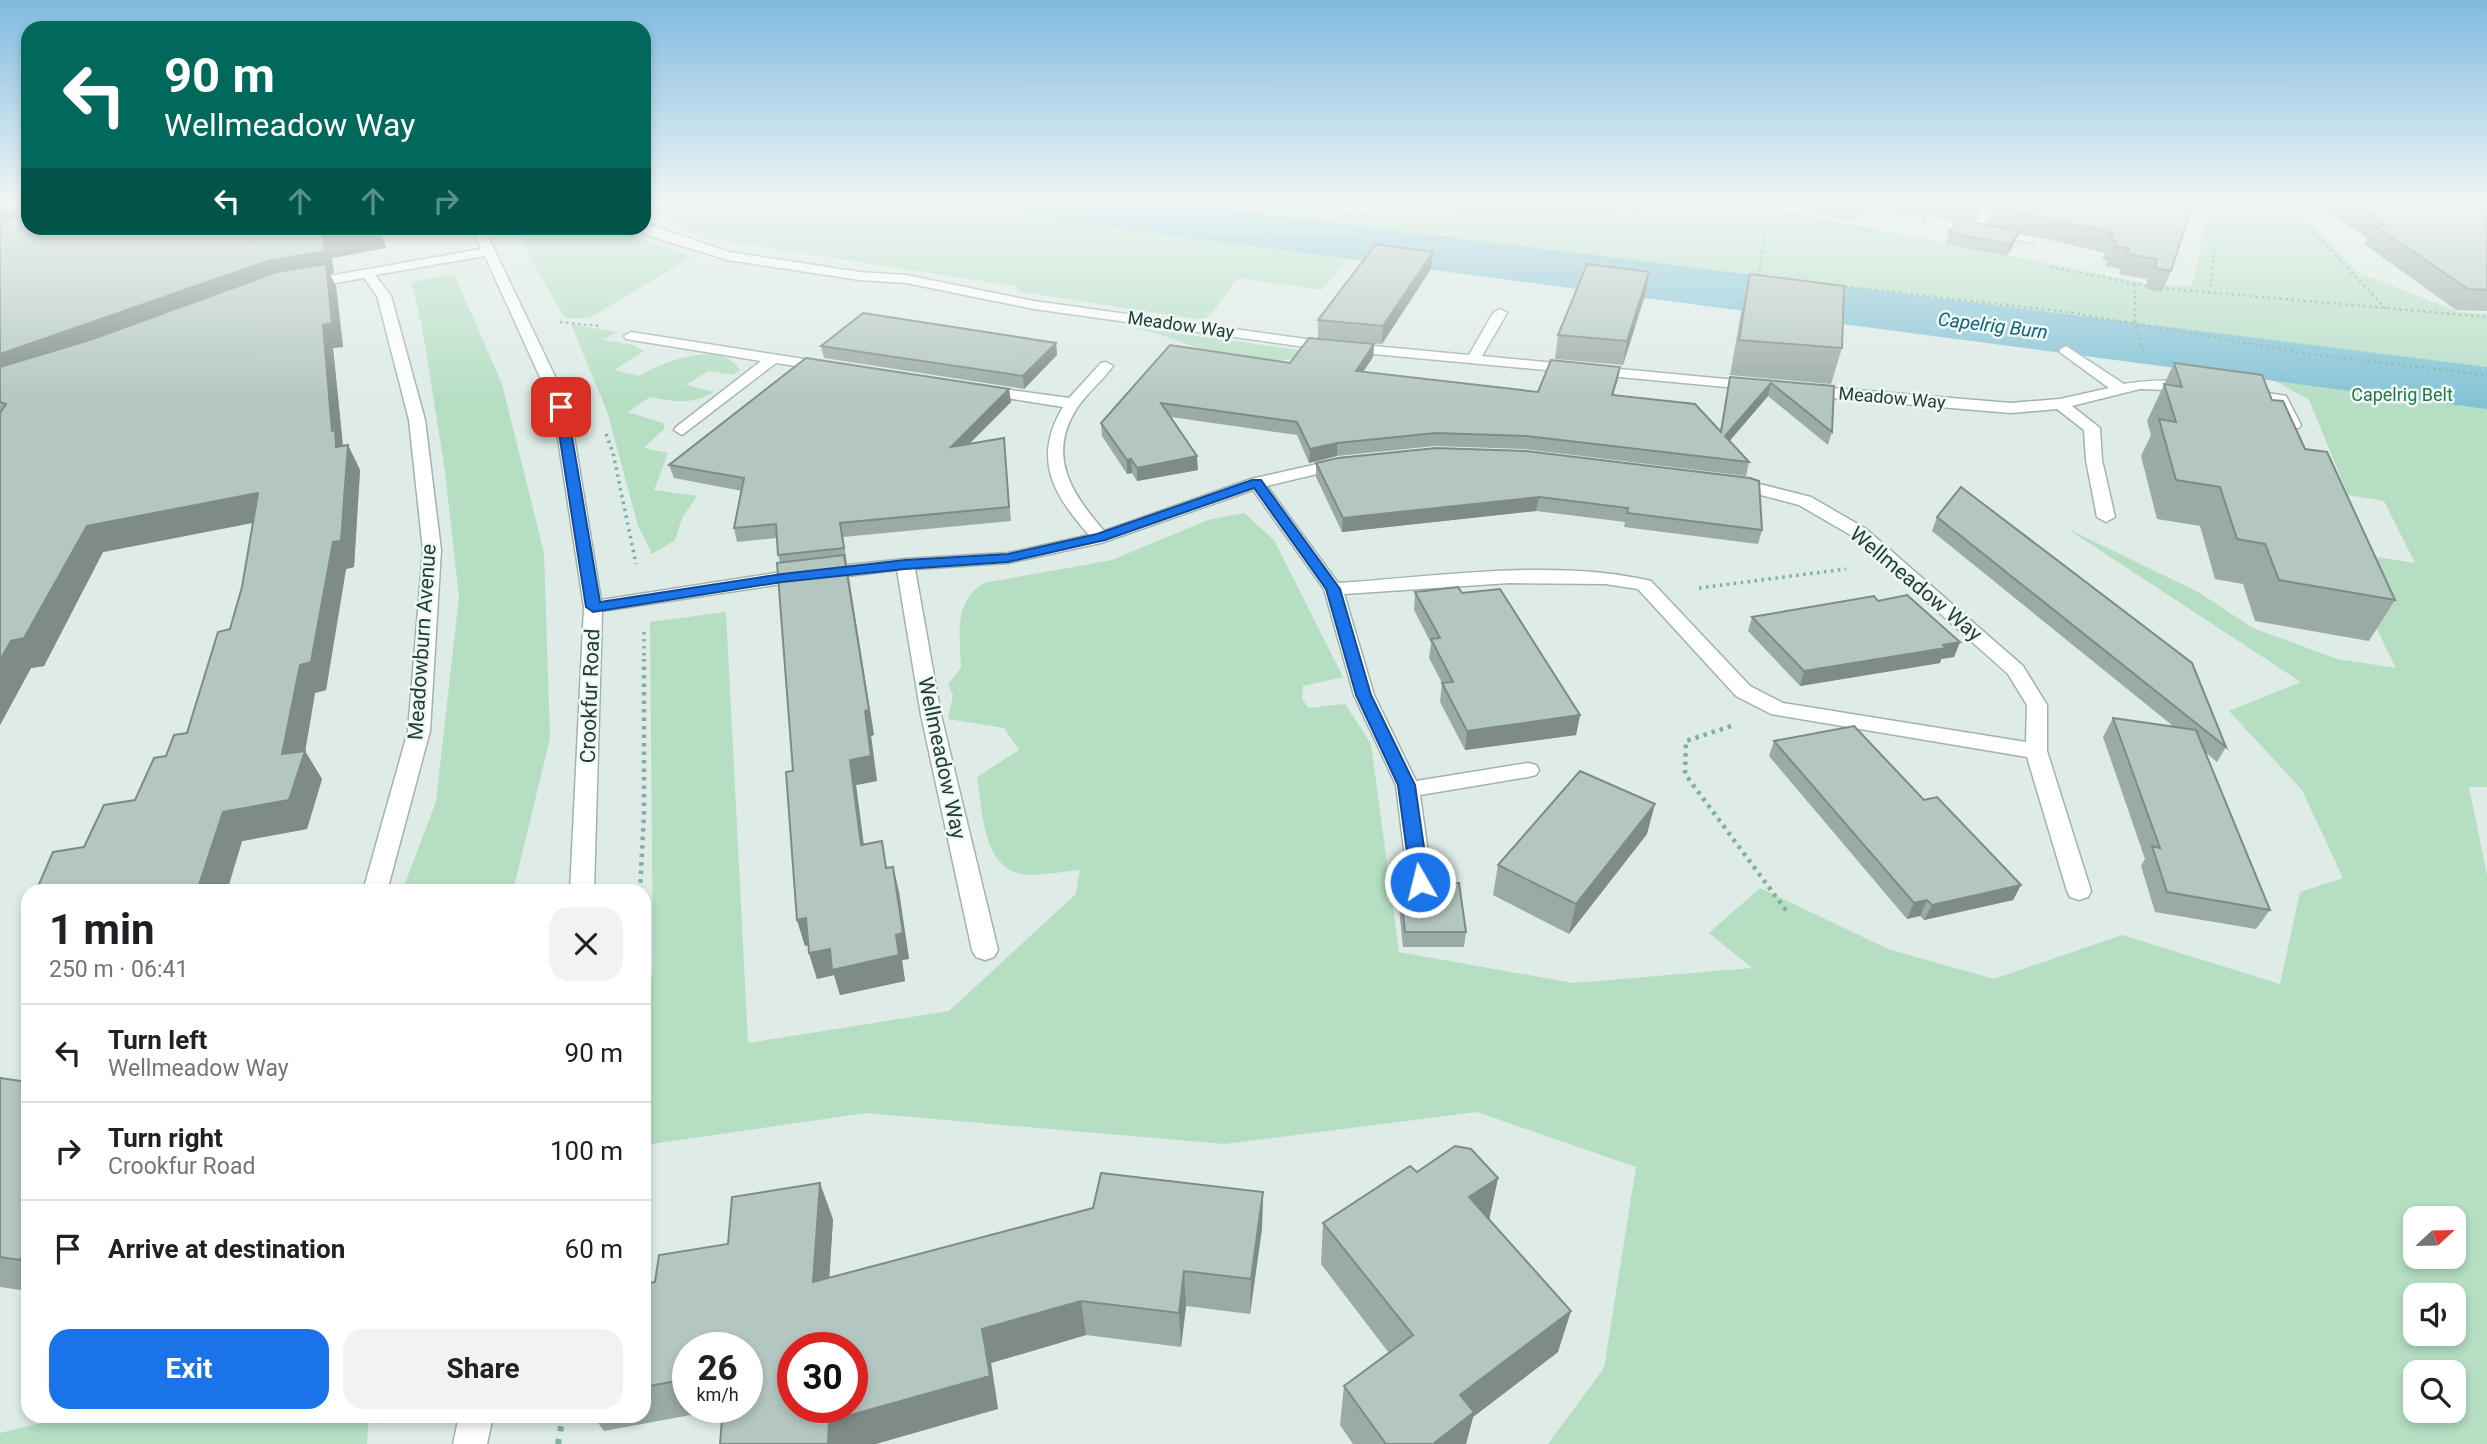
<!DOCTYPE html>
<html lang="en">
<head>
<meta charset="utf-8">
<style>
  body { margin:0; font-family:Roboto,sans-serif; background:#f2f2f2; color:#202124; height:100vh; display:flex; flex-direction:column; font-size:26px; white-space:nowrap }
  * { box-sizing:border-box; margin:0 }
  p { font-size:23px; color:#757577 }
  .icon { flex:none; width:38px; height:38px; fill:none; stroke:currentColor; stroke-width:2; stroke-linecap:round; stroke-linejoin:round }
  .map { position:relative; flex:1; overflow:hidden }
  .panel { position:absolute; left:21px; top:884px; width:630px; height:539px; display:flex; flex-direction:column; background:#fff; border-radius:21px; box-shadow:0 4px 10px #0003 }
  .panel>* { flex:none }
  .banner { position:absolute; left:21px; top:21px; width:630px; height:214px; border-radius:21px; box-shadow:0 4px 10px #0003; background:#00695c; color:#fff; overflow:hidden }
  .needle { width:46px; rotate:68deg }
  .buttons { position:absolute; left:2403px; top:1206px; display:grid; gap:14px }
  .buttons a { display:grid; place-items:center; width:63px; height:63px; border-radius:14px; background:#fff; box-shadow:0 4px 10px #0003; font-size:35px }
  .speed { position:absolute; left:672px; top:1332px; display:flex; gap:14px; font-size:35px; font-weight:700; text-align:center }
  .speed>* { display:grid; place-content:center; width:91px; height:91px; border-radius:50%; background:#fff; box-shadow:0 4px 10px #0003; line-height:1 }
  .speed small { font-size:18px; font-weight:400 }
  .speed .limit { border:10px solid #d22; background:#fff; color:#111 }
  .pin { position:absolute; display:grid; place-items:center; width:60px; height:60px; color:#fff; margin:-30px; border-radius:14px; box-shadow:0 4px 10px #0006 }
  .me { position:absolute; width:77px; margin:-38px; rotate:352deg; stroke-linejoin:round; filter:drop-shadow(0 0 5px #0008) }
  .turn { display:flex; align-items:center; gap:24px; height:147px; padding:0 28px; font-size:32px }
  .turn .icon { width:91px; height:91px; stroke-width:2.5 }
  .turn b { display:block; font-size:49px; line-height:60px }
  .lanes { display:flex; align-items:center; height:66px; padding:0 28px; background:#0003; justify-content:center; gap:35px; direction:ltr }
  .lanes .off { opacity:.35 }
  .round { display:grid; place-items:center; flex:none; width:74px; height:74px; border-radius:21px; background:#f2f2f2 }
  .head { display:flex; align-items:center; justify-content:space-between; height:119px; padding:0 28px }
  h1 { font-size:42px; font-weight:700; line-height:52px }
  .primary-button { display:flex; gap:14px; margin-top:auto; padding:14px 28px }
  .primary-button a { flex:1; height:80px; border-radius:21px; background:#1a73e8; color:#fff; font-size:28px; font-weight:700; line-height:80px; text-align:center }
  .primary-button a+a { background:#f2f2f2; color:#202124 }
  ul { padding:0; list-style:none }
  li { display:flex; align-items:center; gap:21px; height:98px; padding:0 28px; border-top:2px solid #e0e0e0 }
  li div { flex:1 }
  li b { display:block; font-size:26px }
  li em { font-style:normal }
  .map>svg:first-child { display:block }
</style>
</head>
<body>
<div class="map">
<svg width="2487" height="1444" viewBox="0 0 2487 1444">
  <rect width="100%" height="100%" fill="#deebe6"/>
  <g fill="#b5dec3" fill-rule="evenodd">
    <path d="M644,202H1394L1399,217L1594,213L1584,202H1594L1608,213L1632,212L1645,203L1693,211L1759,208L1753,202H1764L1771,208L2158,286L2192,285L2210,202H2291L2359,273L2459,312L2487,314V787H2469L2487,875V1444H1548L1604,1368L1636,1167L1477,1112L1224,1144L866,1113L644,1145V1041L653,965L650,622L726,612L748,1043L949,1011L1076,894L1080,870C1064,871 1046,875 1030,875C982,874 983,811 977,777L1019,750L1004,728L948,719L953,695L948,684L961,668C960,636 953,601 984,583L1112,560L1208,520L1244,513L1274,540L1343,677L1303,686L1302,699L1309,708L1345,704L1371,744L1399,952L1573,983L1752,968L1709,933L1760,888L1888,949L1994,979L2122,935L2280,984L2300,892L2343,878L2302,790L2229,711L2301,682L2066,528L2198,592L2253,628L2337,659L2396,668L2339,551L2415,563L2384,501L2348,495L2309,400L2268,377L1975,325L1859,314L1497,265L1356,250L1322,290L1237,278L1216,308L1203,320L1021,292L1014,286L711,239L688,232L644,205ZM2415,1218H2454V1256H2415ZM2415,1295H2454V1334H2415ZM2415,1372H2454V1410H2415Z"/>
    <polygon points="513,228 616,228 692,257 589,318 565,318"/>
    <polygon points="454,274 502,384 544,553 550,738 513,891 402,891 436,802 459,597 445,471 422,326 411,282"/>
    <path d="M571,324L616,332L603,340L633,345L644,351L614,370L639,376C662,362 721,338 740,370L733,375L708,371L686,385L714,392C690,405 676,402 650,397L628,412L663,423L665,428L644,448L668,453L654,490L697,496L682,518L675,540L652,554L638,526L608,414Z"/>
    <path d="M1130,327L1314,352C1239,380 1197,340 1130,327Z"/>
    <polygon points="71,1416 369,1416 367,1444 0,1444 0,1433"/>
  </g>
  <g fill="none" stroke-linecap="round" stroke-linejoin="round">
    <polygon fill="#82c2d5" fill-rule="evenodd" points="1013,202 1171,202 2487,367 2487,409 1040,218 1021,213"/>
    <g stroke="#a1b3ae" stroke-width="3">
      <g id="minor">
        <polygon points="1990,202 2002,202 1982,228 2033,237 2033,243 1923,222 1929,218 1971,226"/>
        <polygon points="644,223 730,252 860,272 906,275 1034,301 1320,341 1469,355 1493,313 1500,309 1507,313 1482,356 1758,382 1765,386 1758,390 1320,349 1034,309 906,283 860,280 728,260 649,236 638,228 644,228"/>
        <path d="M472,228H484L569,406L601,600L782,572L905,559L1008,553L1089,535C1053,494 1032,459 1063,407L981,394L974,390L981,386L1069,398L1101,363L1106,362L1113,366C1102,381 1088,392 1077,408C1046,456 1072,494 1104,531L1251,479L1344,458L1350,460V466L1267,486L1338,583C1435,577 1557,558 1651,581L1750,686L1783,703L2026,742L2027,705L2008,674L1854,537L1799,505L1726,486V478L1732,477L1811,497L1866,529L2023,666L2047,705V751L2091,891L2088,897L2079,900L2070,897L2067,891L2027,757L1771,714L1736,696L1638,589L1605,584L1509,583L1344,594L1374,695L1416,781L1528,763L1536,765L1539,770L1536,775L1528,777L1420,795L1432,882L1428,888L1420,891L1412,888L1408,882L1396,785L1354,695L1324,589L1253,490L1101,543L1008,563L915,569L941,715L998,950L994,957L985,960L976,957L972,950L921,715L897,570L782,584L602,611L594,891H570L584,607L553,406L485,256L375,275L391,296L425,420L441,550L430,731L387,891H363L408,731L423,550L409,420L377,296L364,278L306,288L299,284L306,280L481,249Z"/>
        <polygon points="631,332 829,363 836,367 829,371 776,363 682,435 674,430 676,427 761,361 626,339 624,336"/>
        <path d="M2066,346L2124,384C2140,381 2188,377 2199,387L2192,391L2140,389L2072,406L2100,428L2102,460L2115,517L2106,522L2097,517L2086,460L2084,430L2057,409L2011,413L1808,396L1800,391L1808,386L2011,403L2060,399L2109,388L2061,353L2059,350Z"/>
        <polygon points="2245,389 2286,396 2301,425 2299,428 2287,428 2275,403 2240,397 2237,394"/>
        <polygon points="459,1416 493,1416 487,1444 453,1444"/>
      </g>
    </g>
    <g stroke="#7cb1a4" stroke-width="2.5" stroke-dasharray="2.5 3.5" stroke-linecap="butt">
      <polyline points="1150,202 1399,236 1754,277"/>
      <polyline points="1255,202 1396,220 1766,210 1898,236"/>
      <polyline points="1356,202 1362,216"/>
      <polyline points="1389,202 1399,236"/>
      <polyline points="1759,202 1765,210"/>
      <polyline points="2285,202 2387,310"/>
      <polyline points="2050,267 2152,287"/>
      <polyline points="1759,277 1768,202"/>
      <polyline points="2135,284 2135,323 2144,354"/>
      <polyline points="1839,286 2068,312 2309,354 2487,375"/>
      <polyline points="2160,288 2487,317"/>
      <polyline points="2210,293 2219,202"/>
      <polyline points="560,322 600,326"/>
    </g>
    <g stroke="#7cb1a4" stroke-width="3.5" stroke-dasharray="2.5 4.5" stroke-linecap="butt">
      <polyline points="606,434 613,453 636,564"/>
      <polyline points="1699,588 1846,569"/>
      <polyline points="644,632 644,661"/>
    </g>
    <g stroke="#7cb1a4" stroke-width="4.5" stroke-dasharray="3.5 5" stroke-linecap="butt">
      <polyline points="1731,726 1686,741 1685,774 1788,913"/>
      <polyline points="640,891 644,814 644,659"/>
    </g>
    <polyline stroke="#7cb1a4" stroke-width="6" stroke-dasharray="5 8" stroke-linecap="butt" points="558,1444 563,1416"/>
    <use href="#minor" fill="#fff" fill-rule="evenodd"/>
  </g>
  <g fill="#9baaa5" fill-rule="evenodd">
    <polygon points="0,202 28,202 28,228 405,230 381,234 386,248 332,258 334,273 330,274 336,286 343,347 333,348 343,446 348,445 360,470 354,567 346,569 326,690 315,693 305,751 322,779 307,829 242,841 227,891 36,891 135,800 166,756 187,733 230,629 242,587 253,523 103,552 44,666 31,668 0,725"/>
    <polygon points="1451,202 1733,202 1732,205 1463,218"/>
    <polygon points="1806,202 1987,202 1971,222 1987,225 1993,207 2193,202 2171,271 2162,292 2147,289 2147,279 2119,274 2121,269 2105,266 2108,261 2102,260 2105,253 2019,233 2015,242 2007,256 1945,244 1949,232 1958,221 1929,215 1923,219 1868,208 1855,221 1804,211"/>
    <polygon points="2314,202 2487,202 2487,311 2456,310 2364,244 2367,238"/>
    <polygon points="1431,269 1382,344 1318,338 1318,320"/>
    <polygon points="1750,274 1842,348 1831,384 1730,375 1742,307"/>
    <polygon points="1645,295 1623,365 1555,359 1558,335"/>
    <polygon points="1056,343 1057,355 1024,389 824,358 821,346"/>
    <polygon points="1374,344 1373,357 1363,372 1538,392 1618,379 1613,395 1720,431 1730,377 1834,386 1832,432 1828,445 1768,396 1729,441 1749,462 1746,476 1524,449 1435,446 1337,456 1309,463 1297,435 1171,417 1198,470 1137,481 1132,473 1127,474 1102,436 1101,423 1290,363"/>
    <polygon points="2174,363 2272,400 2305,449 2395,600 2369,641 2255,621 2243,584 2215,579 2200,526 2157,519 2141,456 2151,435 2147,421"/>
    <polygon points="1009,389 1011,402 969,444 1005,451 1011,521 843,537 847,563 846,563 874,735 871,736 877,781 856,785 864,845 888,868 893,867 899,892 909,959 902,960 905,981 840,995 834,975 817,979 809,953 808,945 805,946 797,920 793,771 780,562 778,555 777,538 737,542 734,528 742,491 674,478 669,465"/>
    <polygon points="1338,458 1762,530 1758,544 1624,527 1625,522 1536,511 1342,532 1316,477 1316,463"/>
    <polygon points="1937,517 2226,747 2217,762 2205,752 2270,910 2256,929 2155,912 2141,866 2145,859 2103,737 2113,718 2173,726 1932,531"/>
    <polygon points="1415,592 1462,593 1580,715 1576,735 1465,750 1440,702 1442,683 1429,658 1431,643 1414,610"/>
    <polygon points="1878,601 1960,642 1954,657 1941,659 1940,663 1800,686 1748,631 1752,617"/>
    <polygon points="1774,741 1924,800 2021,885 2013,900 1924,920 1920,916 1907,919 1769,756"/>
    <polygon points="1647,834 1569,934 1493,895 1498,865"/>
    <polygon points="1400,883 1466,932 1464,947 1403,947 1398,899"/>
    <polygon points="0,1078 28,1082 28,1291 0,1287"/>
    <polygon points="1417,1172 1498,1178 1489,1220 1558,1352 1473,1417 1466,1444 1353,1444 1340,1425 1344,1386 1389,1353 1321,1264 1323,1223"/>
    <path d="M1263,1192L1262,1228L1250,1314L1186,1306L1181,1347L1086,1335L991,1363L998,1409H723L604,1431L593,1416H644V1284L655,1282L728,1244L833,1219L829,1278ZM688,1348H747V1407H688Z"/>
  </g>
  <g fill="#7e8b86">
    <polygon points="1861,202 1869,202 1868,208 1855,221"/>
    <polygon points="1928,202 1934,202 1929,215 1923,219"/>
    <polygon points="1978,202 1987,202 1970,223 1976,204"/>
    <polygon points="24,205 28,212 0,235 0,211"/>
    <polygon points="374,228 404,228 405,230 381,234 386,248 332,258 334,273 330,274 336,286 343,347 333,348 343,447 348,445 360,470 354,567 346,569 326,690 315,693 305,752 305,751 322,779 307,829 242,841 227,891 197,891 223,812 282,754 300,665 346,470 0,383 0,354 323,236"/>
    <polygon points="2020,231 2015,242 2007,256 2011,245"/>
    <polygon points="1433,252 1431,269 1382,344 1383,326"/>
    <polygon points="1649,272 1645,295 1623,365 1627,341"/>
    <polygon points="1056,343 1057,355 1024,389 1023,376"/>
    <polygon points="1374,344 1373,357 1355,384 1356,371"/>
    <polygon points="1620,367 1618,379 1609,408 1612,395"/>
    <polygon points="1771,383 1768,396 1722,450 1725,436"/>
    <polygon points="1009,389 1011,402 953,460 951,447"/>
    <polygon points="1337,443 1337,456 1309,463 1310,449"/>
    <polygon points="1197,456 1198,470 1137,481 1137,468"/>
    <polygon points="1131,459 1132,473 1127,474 1127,460"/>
    <polygon points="258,493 272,519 103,552 44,666 31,668 0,725 0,660 11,641 87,526"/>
    <polygon points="1539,497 1536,511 1342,532 1343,518"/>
    <polygon points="844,555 849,578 874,735 871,736 877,781 856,785 867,871 861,845 850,760"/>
    <polygon points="1960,642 1954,657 1941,659 1940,663 1800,686 1804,671"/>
    <polygon points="1580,715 1576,735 1465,750 1467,731"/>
    <polygon points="1655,804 1647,834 1569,934 1576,904"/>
    <polygon points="893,867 899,892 909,959 902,960 905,981 840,995 834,975 817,979 809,953 896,935"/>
    <polygon points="2021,885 2013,900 1924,920 1932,905"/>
    <polygon points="1927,900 1920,916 1907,919 1914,903"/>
    <polygon points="806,918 814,944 805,946 797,920"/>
    <polygon points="1498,1178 1489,1220 1469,1197"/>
    <polygon points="820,1183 833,1219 827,1316 813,1282"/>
    <polygon points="1263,1192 1262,1228 1250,1314 1251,1279"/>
    <polygon points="28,1251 28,1266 20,1260"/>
    <polygon points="1184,1271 1186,1306 1181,1347 1179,1313"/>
    <polygon points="1081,1301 1086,1335 991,1363 998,1409 876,1444 828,1444 829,1421 982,1329"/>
    <polygon points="1571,1311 1558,1352 1473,1417 1466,1444 1433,1444 1460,1395"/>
  </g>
  <g fill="#b4c6c0" stroke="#7e8b86" stroke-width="2" fill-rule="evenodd">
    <polygon points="0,202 28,202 28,205 24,205 0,211"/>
    <polygon points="1997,202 2193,202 2171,271 2155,268 2156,259 2127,254 2129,249 2114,246 2116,241 2110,240 2113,233 1993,207"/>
    <polygon points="2351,202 2487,202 2487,290 2468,289 2374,225 2386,225"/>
    <polygon points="28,213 28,228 374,228 323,236 325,251 268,261 0,354 0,222"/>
    <polygon points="1959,220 2020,231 2011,245 1949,232"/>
    <polygon points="1376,244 1433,252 1383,326 1318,320"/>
    <polygon points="326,264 332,323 323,325 332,431 335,430 336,447 348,445 341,541 333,542 311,662 300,665 282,754 305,751 289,800 223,812 197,891 36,891 53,852 84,847 104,805 135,800 154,758 166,756 174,735 187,733 218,632 230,629 242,587 258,493 87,526 24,638 11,641 0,660 0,413 6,404 0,402 0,367 90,340 277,272"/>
    <polygon points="1587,264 1649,272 1627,341 1558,335"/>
    <polygon points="1750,274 1844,286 1842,348 1739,340"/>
    <polygon points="863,313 1056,343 1023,376 821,346"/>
    <polygon points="1309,338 1374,344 1356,371 1538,392 1551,360 1620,367 1612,395 1695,404 1721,432 1730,377 1834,386 1832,432 1771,383 1725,436 1749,462 1526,436 1436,433 1337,443 1310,449 1297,422 1161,403 1197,456 1137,468 1131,459 1127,460 1101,423 1170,345 1290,363"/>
    <polygon points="806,358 1009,389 951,447 1004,438 1009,507 840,523 844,548 778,555 776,524 734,528 744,478 669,465"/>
    <polygon points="2174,363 2262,375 2272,400 2283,401 2305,449 2327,452 2395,600 2279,580 2265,544 2237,539 2220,487 2176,480 2159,419 2176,422 2164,384 2182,387"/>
    <polygon points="1436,448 1526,451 1750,478 1759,481 1762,530 1627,513 1628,508 1539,497 1343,518 1316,463 1338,458"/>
    <polygon points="1961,487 2192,663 2226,747 1937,517"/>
    <polygon points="844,555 869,710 865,711 871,756 850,760 861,845 882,841 886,868 893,867 903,933 896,935 899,955 832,970 830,949 809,953 806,918 797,920 786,772 793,771 777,563"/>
    <polygon points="1458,587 1462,593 1500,589 1580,715 1467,731 1442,683 1453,682 1431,639 1440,638 1415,592"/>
    <polygon points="1907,595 1960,642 1943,645 1946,648 1804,671 1752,617 1874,596 1878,601"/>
    <polygon points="2113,718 2196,730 2270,910 2167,892 2152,846 2160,848"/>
    <polygon points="1854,726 1924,800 1937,797 2021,885 1932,905 1927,900 1914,903 1774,741"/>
    <polygon points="1580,771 1655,804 1576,904 1498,865"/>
    <polygon points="1400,883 1459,883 1466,932 1405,932"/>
    <polygon points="0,1078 28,1082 28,1251 20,1260 0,1257"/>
    <polygon points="1455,1146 1471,1149 1498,1178 1469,1197 1571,1311 1460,1395 1474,1412 1433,1444 1386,1444 1344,1386 1413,1335 1323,1223 1410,1166 1417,1172"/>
    <path d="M1101,1173L1263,1192L1251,1279L1184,1271L1179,1313L1081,1301L982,1329L990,1376L829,1421L828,1444H720L723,1407H747V1348H688V1379L644,1387V1284L655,1282L659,1255L728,1244L732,1197L820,1183L813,1282L1093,1208ZM793,1348H852V1407H793Z"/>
  </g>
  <linearGradient id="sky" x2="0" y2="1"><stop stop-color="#7fbae0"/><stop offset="0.5" stop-color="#f0f6f4"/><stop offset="1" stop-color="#f0f6f4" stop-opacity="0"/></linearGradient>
  <rect width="2487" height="404" fill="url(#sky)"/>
  <polygon fill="#1a73e8" stroke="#114b97" stroke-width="2" points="561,403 567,407 600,602 782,574 905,560 1008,554 1097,534 1252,480 1261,480 1340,589 1371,695 1415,785 1429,882 1420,889 1411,882 1398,785 1356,695 1326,589 1254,488 1105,540 1008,562 905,569 782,582 593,612 586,607 555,407"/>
  <g text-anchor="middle" stroke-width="5" stroke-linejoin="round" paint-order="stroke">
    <g font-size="18" fill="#1f3c36" stroke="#eff8f4">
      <text transform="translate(1181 325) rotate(8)" y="6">Meadow Way</text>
      <text transform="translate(1892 398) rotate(5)" y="6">Meadow Way</text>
    </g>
    <g font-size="18" fill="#26764a" stroke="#eff8f4">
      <text x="2402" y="401">Capelrig Belt</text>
    </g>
    <g font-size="19" font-style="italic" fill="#15637c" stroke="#eff8f4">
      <text transform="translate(1993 325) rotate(7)" y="7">Capelrig Burn</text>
    </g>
    <g font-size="21" fill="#1f3c36" stroke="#eff8f4">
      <text transform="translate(1916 584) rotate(40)" y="7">Wellmeadow Way</text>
      <text transform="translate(422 642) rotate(-86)" y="7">Meadowburn Avenue</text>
      <text transform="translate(590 696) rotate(-88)" y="7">Crookfur Road</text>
      <text transform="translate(942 758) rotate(78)" y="7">Wellmeadow Way</text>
    </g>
  </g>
</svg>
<div class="buttons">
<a><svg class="needle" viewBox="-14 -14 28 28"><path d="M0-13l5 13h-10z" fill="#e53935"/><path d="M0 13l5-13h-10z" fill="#757577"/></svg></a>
<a><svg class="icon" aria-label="sound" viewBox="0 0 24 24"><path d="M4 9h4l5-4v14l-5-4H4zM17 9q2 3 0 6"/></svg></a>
<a><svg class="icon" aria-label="search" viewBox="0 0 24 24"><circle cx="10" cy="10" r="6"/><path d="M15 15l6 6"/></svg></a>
</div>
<div class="speed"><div>26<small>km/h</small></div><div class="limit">30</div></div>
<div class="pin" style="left:561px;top:407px;background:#d93025"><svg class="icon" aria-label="arrive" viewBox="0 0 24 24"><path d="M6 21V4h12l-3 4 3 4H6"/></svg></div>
<svg class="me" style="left:1420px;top:882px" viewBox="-20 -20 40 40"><circle r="17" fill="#1a73e8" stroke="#fff" stroke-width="3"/><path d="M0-11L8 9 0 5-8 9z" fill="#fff"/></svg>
<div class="banner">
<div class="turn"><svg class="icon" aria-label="left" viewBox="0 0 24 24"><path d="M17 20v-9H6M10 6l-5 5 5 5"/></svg><div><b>90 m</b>Wellmeadow Way</div></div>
<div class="lanes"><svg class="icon" aria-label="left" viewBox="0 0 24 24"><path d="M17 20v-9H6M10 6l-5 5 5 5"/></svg><svg class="icon off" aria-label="ahead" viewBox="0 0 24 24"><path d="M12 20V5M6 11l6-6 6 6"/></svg><svg class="icon off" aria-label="ahead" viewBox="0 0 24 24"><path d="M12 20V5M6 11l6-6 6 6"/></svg><svg class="icon off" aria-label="right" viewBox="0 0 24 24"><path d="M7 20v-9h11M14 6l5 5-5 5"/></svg></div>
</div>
<section class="panel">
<div class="head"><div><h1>1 min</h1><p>250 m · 06:41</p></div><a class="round"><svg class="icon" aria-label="close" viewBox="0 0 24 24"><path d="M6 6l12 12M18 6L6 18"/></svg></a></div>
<ul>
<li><svg class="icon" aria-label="left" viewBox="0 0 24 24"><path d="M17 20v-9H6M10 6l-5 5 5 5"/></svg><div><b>Turn left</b><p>Wellmeadow Way</p></div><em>90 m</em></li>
<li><svg class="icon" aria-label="right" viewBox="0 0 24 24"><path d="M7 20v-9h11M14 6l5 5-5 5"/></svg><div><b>Turn right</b><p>Crookfur Road</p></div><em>100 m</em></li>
<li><svg class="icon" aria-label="arrive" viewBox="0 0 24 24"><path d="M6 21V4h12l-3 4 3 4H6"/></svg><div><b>Arrive at destination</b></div><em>60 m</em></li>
</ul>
<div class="primary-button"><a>Exit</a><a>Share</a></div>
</section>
</div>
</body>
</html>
